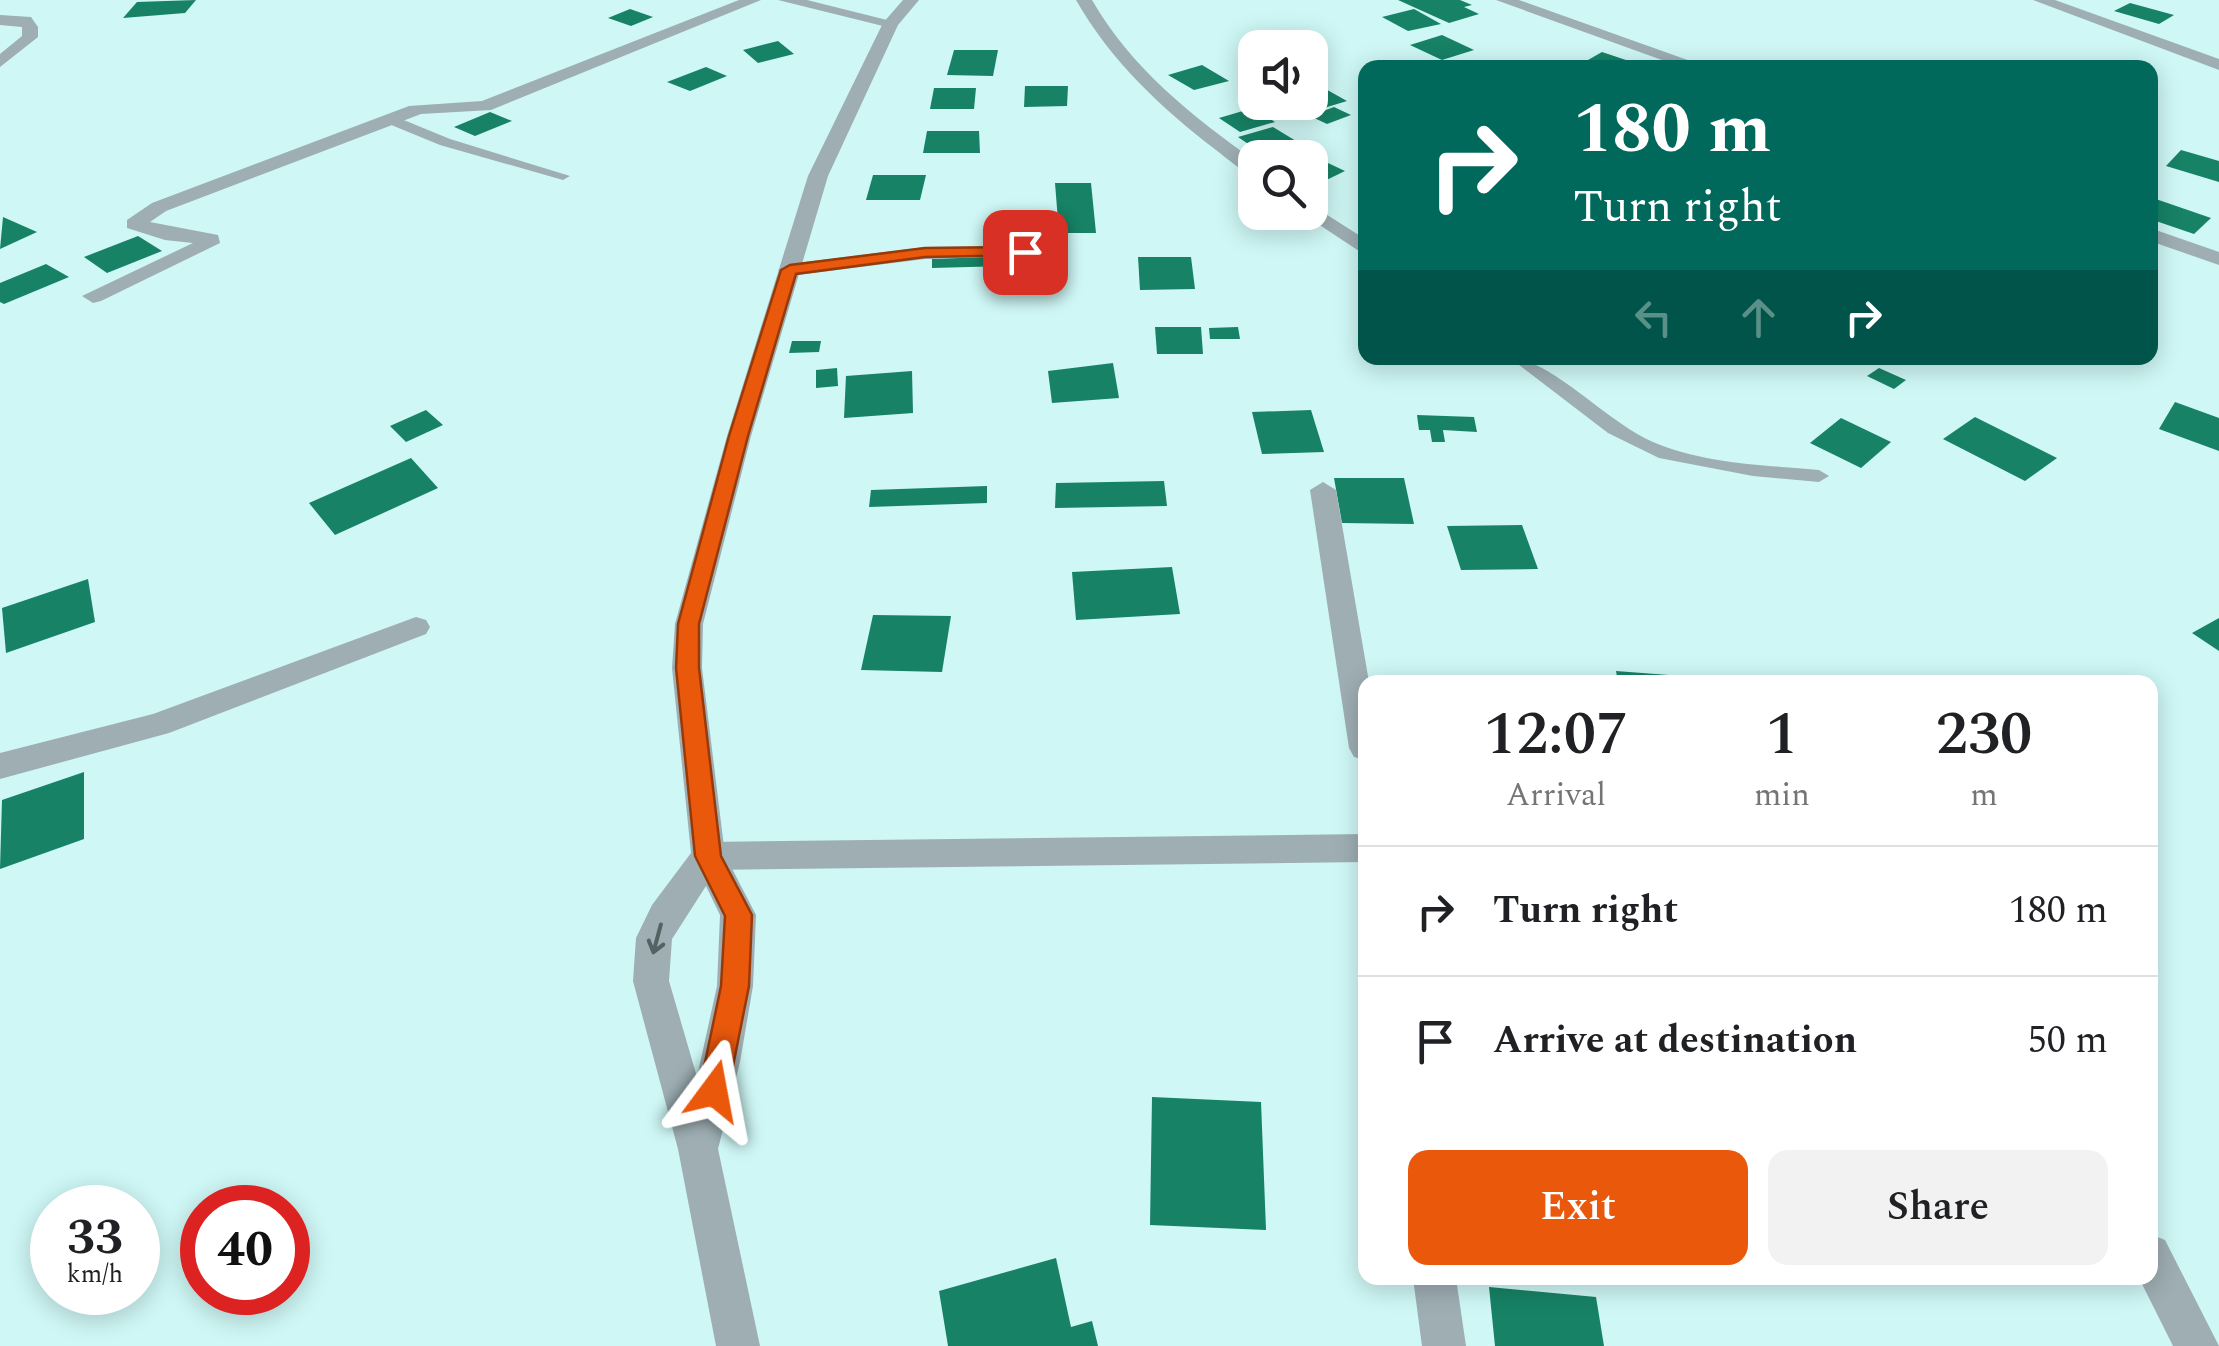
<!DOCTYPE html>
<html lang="en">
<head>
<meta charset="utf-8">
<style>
  body { margin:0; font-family:Spectral,serif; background:#f2f2f2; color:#202124; height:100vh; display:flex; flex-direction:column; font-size:38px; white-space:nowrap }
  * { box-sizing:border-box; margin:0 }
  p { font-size:32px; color:#757577 }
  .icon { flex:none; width:55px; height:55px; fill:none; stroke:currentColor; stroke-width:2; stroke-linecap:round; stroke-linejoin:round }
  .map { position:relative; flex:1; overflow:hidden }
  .panel { position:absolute; left:1358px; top:675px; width:800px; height:610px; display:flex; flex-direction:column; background:#fff; border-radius:20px; box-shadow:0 5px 25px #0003 }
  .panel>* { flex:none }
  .banner { position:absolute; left:1358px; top:60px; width:800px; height:305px; border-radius:20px; box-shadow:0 5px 25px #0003; background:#00695c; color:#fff; overflow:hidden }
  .fabs { position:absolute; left:1238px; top:30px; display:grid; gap:20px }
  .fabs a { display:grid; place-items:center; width:90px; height:90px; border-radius:20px; background:#fff; box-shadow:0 5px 25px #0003; font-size:50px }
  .speed { position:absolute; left:30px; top:1185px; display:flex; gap:20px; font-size:50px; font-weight:700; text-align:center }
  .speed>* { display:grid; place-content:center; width:130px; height:130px; border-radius:50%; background:#fff; box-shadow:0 5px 25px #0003; line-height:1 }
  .speed small { font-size:25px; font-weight:400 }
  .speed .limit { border:15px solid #d22; background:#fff; color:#111 }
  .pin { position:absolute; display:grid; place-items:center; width:85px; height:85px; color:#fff; margin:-42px; border-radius:20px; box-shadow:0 5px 15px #0006 }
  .me { position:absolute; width:110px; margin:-55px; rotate:13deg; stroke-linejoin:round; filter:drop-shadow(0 0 8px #0008) }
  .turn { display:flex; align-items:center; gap:35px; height:210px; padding:0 50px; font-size:45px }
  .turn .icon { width:130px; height:130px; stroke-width:2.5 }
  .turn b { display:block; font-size:70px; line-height:85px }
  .lanes { display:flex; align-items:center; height:95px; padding:0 50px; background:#0003; justify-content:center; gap:50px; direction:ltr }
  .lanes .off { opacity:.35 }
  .eta { display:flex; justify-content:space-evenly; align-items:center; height:170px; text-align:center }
  .eta b { font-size:60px; font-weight:600; line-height:70px }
  .action { display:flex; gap:20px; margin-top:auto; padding:20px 50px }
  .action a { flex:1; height:115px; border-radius:20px; background:#ea580c; color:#fff; font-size:40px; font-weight:600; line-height:115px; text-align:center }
  .action a+a { background:#f2f2f2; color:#202124 }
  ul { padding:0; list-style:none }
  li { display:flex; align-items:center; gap:30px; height:130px; padding:0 50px; border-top:2px solid #e0e0e0 }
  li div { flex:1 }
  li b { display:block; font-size:38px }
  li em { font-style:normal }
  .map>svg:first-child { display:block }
</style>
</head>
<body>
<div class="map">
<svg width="2219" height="1346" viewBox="0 0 2219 1346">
  <rect width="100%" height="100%" fill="#cef7f5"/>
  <g fill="#178265">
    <polygon points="196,0 185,13 123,18 137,2"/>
    <polygon points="1398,0 1460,0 1472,5 1464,7 1479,14 1449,23"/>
    <polygon points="2130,3 2174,15 2159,24 2114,11"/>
    <polygon points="630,9 653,17 631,26 608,18"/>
    <polygon points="1414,9 1441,24 1408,31 1382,17"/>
    <polygon points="1307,33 1318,40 1304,44 1312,48 1297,48 1284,40"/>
    <polygon points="1442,35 1474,50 1442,60 1410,45"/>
    <polygon points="778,41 794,54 758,63 743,50"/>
    <polygon points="954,50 998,50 993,76 947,75"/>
    <polygon points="1602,52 1647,67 1647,68 1592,68 1599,63 1588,60"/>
    <polygon points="1202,65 1229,81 1194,90 1168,75"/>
    <polygon points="706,67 727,76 690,91 667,82"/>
    <polygon points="1025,86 1068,86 1067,106 1024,107"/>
    <polygon points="1322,87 1347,101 1314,111 1299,102 1310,102 1310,90"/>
    <polygon points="934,88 976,88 974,109 930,109"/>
    <polygon points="1334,107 1351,115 1327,124 1310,116"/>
    <polygon points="1253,108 1275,122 1240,132 1219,118"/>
    <polygon points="490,112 512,121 475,136 454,127"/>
    <polygon points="1273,127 1296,141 1260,152 1238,137"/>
    <polygon points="927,131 979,131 980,153 923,153"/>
    <polygon points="2181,150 2219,161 2219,182 2166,166"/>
    <polygon points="1313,156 1345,171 1310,188"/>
    <polygon points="873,175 926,175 920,200 866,200"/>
    <polygon points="1055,183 1091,183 1096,233 1059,233"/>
    <polygon points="2150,197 2211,218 2194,234 2150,219"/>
    <polygon points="3,217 37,232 0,249"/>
    <polygon points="138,236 162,251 107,273 84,257"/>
    <polygon points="1006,256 1006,266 932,268 932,259"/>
    <polygon points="1138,257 1191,257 1195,289 1140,290"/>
    <polygon points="46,264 69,277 4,304 0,302 0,283"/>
    <polygon points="1155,327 1201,327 1203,354 1157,354"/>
    <polygon points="1238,327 1240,339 1210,339 1209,328"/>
    <polygon points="792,341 821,341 819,352 789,353"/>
    <polygon points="1113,363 1119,398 1052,403 1048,371"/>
    <polygon points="837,368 838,386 816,388 816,370"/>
    <polygon points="1879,368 1906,380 1894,389 1867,376"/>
    <polygon points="912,371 913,413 844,418 846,376"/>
    <polygon points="2175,402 2219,418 2219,451 2159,429"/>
    <polygon points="426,410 443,425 406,442 390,426"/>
    <polygon points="1311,410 1324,452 1262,454 1252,412"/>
    <polygon points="1417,415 1474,417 1477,432 1443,430 1445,442 1432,442 1430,430 1419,430"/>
    <polygon points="1975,417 2057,458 2025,481 1943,439"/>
    <polygon points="1841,418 1891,442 1861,468 1810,443"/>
    <polygon points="411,458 438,488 335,535 309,503"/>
    <polygon points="1334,478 1404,478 1414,524 1342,523"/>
    <polygon points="1164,481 1167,506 1055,508 1056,483"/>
    <polygon points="987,486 987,503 869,507 871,490"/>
    <polygon points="1522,525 1538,569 1461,570 1447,526"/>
    <polygon points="1172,567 1180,614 1076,620 1072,572"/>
    <polygon points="88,579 95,622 6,653 2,608"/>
    <polygon points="873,615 951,616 942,672 861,670"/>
    <polygon points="2219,618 2219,651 2192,633"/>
    <polygon points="1616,671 1695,677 1697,682 1618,682"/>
    <polygon points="84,772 84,839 0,869 2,800"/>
    <polygon points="1152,1097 1261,1102 1266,1230 1150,1225"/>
    <polygon points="1056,1258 1071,1327 1092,1321 1098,1346 948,1346 939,1291"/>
    <polygon points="1489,1287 1596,1297 1604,1346 1495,1346"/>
  </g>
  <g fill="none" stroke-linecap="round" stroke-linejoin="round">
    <g fill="#9eaeb3" fill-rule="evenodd">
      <polygon points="384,116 394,116 450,139 570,176 563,180 440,145 384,122"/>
      <path d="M1510,358C1550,358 1609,424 1653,442C1704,464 1764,465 1819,470L1829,476L1819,482L1753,476L1659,458L1608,433Z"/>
    </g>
    <g fill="#9eaeb3" fill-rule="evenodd">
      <polygon points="739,0 761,0 491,110 421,114 166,211 150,222 218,235 220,243 101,301 93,303 82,296 193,243 165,240 127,228 127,220 152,203 409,106 482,101"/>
      <polygon points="778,0 807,0 899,23 891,28"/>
      <path d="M1076,0H1092C1131,68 1192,116 1255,161V176C1240,171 1228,159 1216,150C1160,107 1111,61 1076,0Z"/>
      <polygon points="1496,0 1519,0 1710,68 1684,68"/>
      <polygon points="2033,0 2055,0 2219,59 2219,70"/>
      <polygon points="0,15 31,17 38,27 38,37 0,67 0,54 22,36 22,27 0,25"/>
      <polygon points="1310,204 1365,239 1365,255 1303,214 1310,212"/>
      <polygon points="2150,228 2219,252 2219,265 2150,241"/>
      <polygon points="1025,246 1032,248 1035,252 1032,256 925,259 789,276 778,270 789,264 925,247"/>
      <polygon points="1323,482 1336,490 1369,682 1365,682 1365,760 1354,757 1349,748 1310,490"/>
      <polygon points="416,617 426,620 430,627 426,634 169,733 0,779 0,753 153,714"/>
      <polygon points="1365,834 1365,862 708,870 696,866 691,856 696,846 708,842"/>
      <polygon points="2150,1234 2165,1240 2219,1346 2173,1346 2139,1278 2150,1278"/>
      <polygon points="1413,1278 1456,1278 1466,1346 1422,1346"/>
    </g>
    <path fill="#9eaeb3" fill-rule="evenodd" d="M903,0H919L898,25L828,176L751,436L703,624L702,668L725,855L756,915L753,986L740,1062L718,1149L760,1346H716L678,1149L633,981L636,938L652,905L691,853L672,668L675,624L727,436L808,176L883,23ZM706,886L720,915L717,986L697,1077L669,981L672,939Z"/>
  </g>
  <defs><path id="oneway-shaft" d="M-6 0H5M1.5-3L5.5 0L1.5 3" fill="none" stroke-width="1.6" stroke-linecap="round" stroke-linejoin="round" transform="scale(2.5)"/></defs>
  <use stroke="#536364" href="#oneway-shaft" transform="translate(657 939) rotate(105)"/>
  <polygon fill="#ea580c" stroke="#983908" stroke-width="2.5" points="1025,247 1033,252 1031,255 925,257 796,274 748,436 699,624 699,668 721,856 752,915 749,986 728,1091 724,1101 714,1105 703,1101 699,1091 721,986 725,916 695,856 676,668 678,624 729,436 781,270 790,265 925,248"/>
</svg>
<div class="fabs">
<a><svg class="icon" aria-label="sound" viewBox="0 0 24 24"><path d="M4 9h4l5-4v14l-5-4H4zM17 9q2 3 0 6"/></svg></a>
<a><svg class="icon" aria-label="search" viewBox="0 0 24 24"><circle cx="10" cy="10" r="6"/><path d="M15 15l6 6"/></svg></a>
</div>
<div class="speed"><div>33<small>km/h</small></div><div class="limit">40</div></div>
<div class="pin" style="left:1025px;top:252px;background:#d93025"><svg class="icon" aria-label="arrive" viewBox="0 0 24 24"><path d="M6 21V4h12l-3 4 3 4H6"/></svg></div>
<svg class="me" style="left:714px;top:1091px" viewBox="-20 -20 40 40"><path d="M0-17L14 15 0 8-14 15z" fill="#ea580c" stroke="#fff" stroke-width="4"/></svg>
<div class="banner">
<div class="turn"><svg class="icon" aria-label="right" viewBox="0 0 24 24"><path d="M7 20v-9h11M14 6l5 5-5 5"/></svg><div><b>180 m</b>Turn right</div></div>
<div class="lanes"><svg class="icon off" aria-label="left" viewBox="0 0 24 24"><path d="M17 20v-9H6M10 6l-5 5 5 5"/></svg><svg class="icon off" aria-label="ahead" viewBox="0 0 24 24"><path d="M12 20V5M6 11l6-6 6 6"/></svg><svg class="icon" aria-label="right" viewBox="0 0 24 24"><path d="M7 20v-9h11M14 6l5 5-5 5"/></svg></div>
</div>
<section class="panel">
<div class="eta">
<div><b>12:07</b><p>Arrival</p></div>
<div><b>1</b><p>min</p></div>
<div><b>230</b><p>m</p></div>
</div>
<ul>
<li><svg class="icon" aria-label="right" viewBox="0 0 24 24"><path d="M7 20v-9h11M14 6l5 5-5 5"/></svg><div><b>Turn right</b></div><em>180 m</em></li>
<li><svg class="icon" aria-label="arrive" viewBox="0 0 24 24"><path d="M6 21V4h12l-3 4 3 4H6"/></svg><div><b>Arrive at destination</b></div><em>50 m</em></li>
</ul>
<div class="action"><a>Exit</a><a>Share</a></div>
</section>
</div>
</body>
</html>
